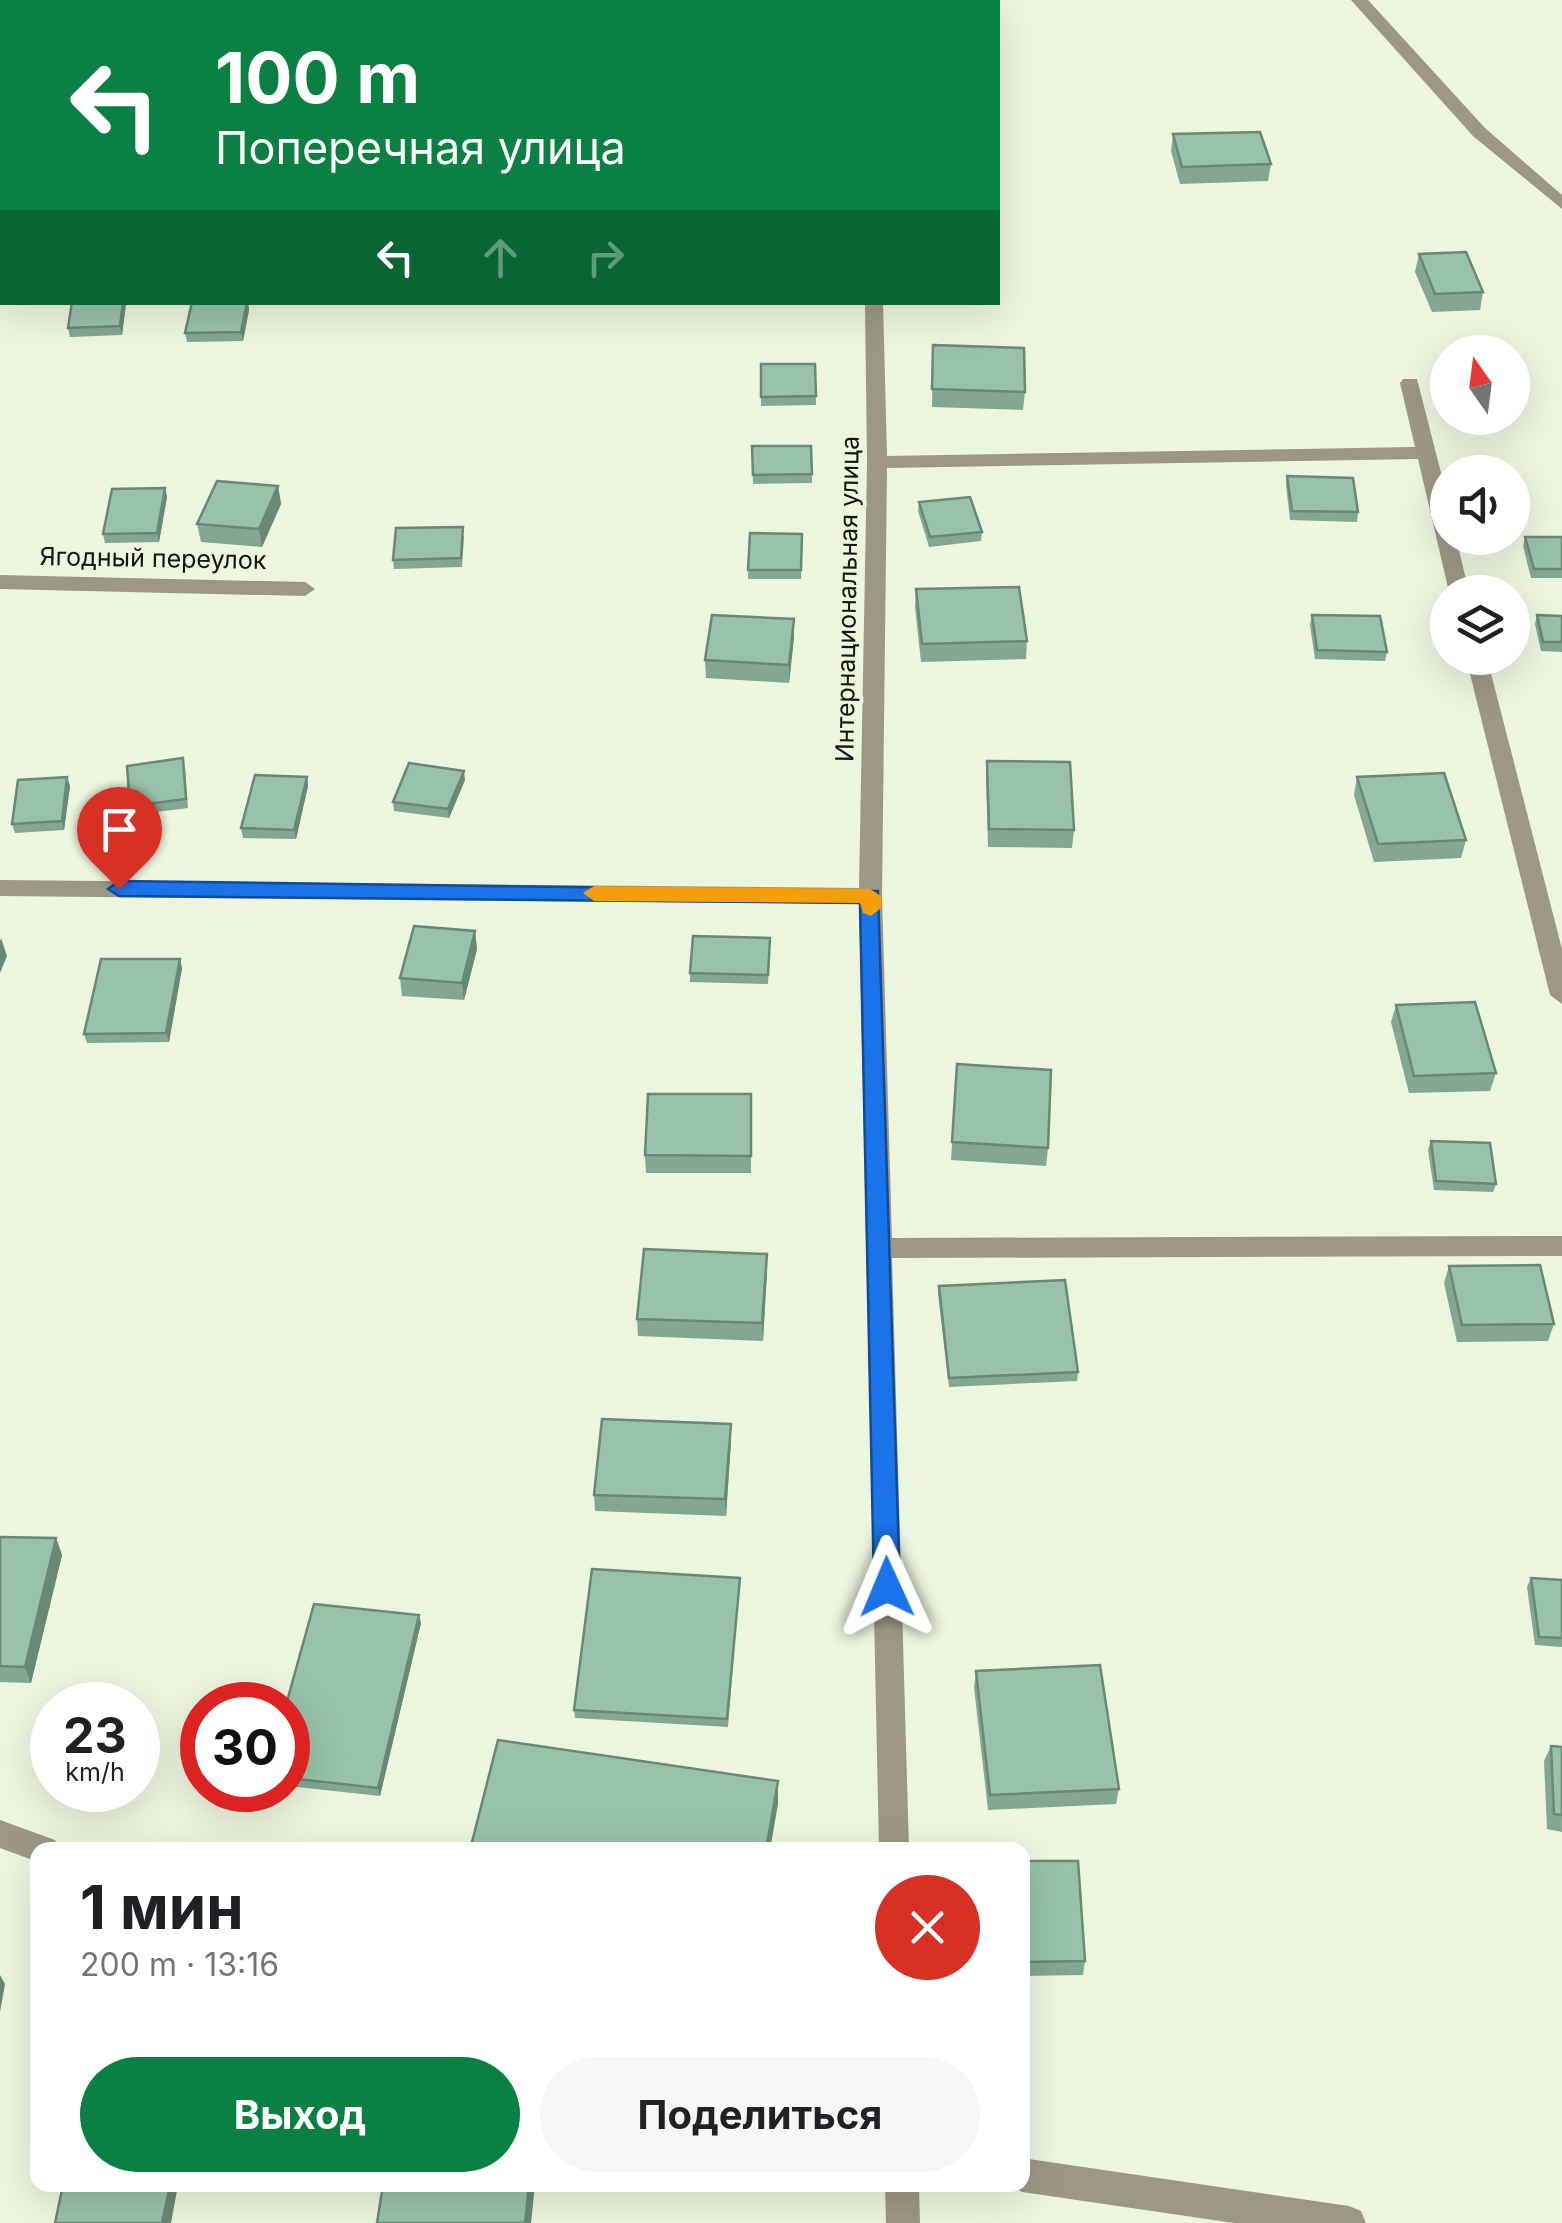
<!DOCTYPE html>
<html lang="ru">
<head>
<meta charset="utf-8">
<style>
  body { margin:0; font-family:Inter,sans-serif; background:#f6f6f6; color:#202124; height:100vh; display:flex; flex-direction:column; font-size:38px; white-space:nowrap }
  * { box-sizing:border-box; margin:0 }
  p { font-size:32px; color:#757577 }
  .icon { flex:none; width:55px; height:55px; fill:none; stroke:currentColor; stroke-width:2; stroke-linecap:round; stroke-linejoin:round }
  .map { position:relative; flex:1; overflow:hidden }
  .sheet { position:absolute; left:30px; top:1842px; width:1000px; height:350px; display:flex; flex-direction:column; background:#fff; border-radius:20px; box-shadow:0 10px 40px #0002 }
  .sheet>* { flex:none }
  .guide { position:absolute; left:0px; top:0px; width:1000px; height:305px; box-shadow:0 10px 40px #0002; background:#0b8043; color:#fff; overflow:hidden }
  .needle { width:65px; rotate:346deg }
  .buttons { position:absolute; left:1430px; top:335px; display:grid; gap:20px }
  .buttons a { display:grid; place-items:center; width:100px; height:100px; border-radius:50%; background:#fff; box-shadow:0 10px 40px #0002; font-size:50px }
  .speed { position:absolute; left:30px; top:1682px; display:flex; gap:20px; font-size:50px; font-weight:700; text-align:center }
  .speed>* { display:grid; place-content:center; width:130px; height:130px; border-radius:50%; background:#fff; box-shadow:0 10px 40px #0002; line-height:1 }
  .speed small { font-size:25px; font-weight:400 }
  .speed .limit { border:15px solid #d22; background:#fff; color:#111 }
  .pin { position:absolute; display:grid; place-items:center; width:85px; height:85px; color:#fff; margin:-102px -42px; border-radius:50% 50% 50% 0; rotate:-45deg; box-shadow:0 0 10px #0007 }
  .pin .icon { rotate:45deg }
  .me { position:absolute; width:110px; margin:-55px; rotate:359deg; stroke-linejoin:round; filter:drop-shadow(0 0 8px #0008) }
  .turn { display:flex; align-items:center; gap:35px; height:210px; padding:0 50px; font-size:45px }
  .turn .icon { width:130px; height:130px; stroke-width:2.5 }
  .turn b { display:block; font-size:70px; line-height:85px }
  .lanes { display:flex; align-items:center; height:95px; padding:0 50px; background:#0003; justify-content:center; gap:50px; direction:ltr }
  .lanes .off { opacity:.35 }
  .round { display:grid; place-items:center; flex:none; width:105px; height:105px; border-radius:52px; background:#f6f6f6 }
  .headline { display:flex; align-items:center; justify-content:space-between; height:170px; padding:0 50px }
  h1 { font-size:60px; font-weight:700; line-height:75px }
  .cta { display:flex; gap:20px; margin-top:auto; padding:20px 50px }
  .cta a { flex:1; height:115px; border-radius:60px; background:#0b8043; color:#fff; font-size:40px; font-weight:700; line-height:115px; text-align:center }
  .cta a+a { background:#f6f6f6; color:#202124 }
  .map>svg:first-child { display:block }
</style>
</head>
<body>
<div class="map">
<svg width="1562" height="2223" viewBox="0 0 1562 2223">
  <rect width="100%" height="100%" fill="#ecf5de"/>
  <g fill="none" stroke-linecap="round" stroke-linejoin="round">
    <g fill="#9d9786" fill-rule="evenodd">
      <rect x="851" y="0" width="16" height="2"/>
      <polygon points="1351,0 1368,0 1485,128 1562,195 1562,209 1473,136"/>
      <rect x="0" y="241" width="2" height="10"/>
      <polygon points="865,302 883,302 887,456 1415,447 1400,383 1403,379 1417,379 1448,500 1448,538 1456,538 1469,592 1449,592 1418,459 887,468 882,896 892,1238 1562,1236 1562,1256 892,1258 909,1850 879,1850 859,904 0,896 0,880 859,888 867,462"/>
      <polygon points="0,575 305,582 315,589 305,596 0,589"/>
      <polygon points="1466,658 1487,658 1562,949 1562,1004 1550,995"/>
      <polygon points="0,1820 55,1840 59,1850 38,1850 38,1862 0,1848"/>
      <polygon points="1022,2158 1349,2206 1361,2211 1366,2223 1234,2223 1022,2192 1009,2185 1022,2185"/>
      <polygon points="885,2185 919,2185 920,2223 886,2223"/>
    </g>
  </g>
  <g fill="#83a791">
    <polygon points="1173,134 1271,164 1268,181 1180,184 1171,151"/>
    <polygon points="1419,254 1483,292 1480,310 1432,312 1415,272"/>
    <polygon points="248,302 249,310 243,341 187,342 185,333"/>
    <polygon points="734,302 797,302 797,305 734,304"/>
    <polygon points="126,304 122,335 70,337 68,328"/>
    <polygon points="933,345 1025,392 1023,410 932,407"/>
    <polygon points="761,364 815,364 816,405 761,406"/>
    <polygon points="752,446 811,446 812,483 753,484"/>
    <polygon points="1287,476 1358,512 1357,522 1290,520 1286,485"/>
    <polygon points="278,486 281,504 262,547 201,542 197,524"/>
    <polygon points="165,488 167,497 159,542 105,543 103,534"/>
    <polygon points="919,502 982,532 981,541 929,547 918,511"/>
    <polygon points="750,533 802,534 801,579 748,579"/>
    <polygon points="464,536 462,567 394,569 393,560"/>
    <polygon points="1525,537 1562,537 1562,578 1531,578 1523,546"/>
    <polygon points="916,589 1027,641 1026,659 921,662 915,607"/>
    <polygon points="1312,615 1387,652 1385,661 1315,659 1310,625"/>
    <polygon points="1537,615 1562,616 1562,652 1541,651 1535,624"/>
    <polygon points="794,637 789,683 706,678 705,660"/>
    <polygon points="987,761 1074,830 1072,848 988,847 986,779"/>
    <polygon points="185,768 188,808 133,815 130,806"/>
    <polygon points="67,777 70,786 64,830 15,833 12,824"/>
    <polygon points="307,777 308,786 296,839 243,838 241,828"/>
    <polygon points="1357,777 1466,840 1461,858 1374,862 1354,795"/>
    <polygon points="465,780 449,818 394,811 393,802"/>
    <polygon points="475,931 477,949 464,1000 402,996 400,978"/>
    <polygon points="770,938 768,984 690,982 690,973"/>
    <polygon points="182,968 169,1042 87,1043 84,1034"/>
    <polygon points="1396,1005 1496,1073 1490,1091 1409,1093 1391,1022"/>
    <polygon points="957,1064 1048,1148 1046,1166 951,1160"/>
    <polygon points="751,1094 751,1173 646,1173 645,1155"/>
    <polygon points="1431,1141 1496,1184 1493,1192 1434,1190 1428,1150"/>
    <polygon points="1449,1266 1554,1324 1548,1341 1457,1342 1444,1283"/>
    <polygon points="767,1271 763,1341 638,1336 637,1319"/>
    <polygon points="939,1286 1078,1372 1077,1381 949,1387 938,1294"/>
    <polygon points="731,1424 731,1441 726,1516 595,1511 594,1495"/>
    <polygon points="0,1537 56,1538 62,1555 31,1683 0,1682"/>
    <polygon points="740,1578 728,1727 575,1718 574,1710"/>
    <polygon points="1531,1578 1562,1580 1562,1647 1535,1645 1527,1587"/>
    <polygon points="421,1623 380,1796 288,1786 288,1705"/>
    <polygon points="976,1671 1119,1789 1116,1804 988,1810 974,1687"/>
    <polygon points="1551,1746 1562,1747 1562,1832 1547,1829 1544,1761"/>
    <polygon points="1022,1861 1085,1961 1083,1975 1022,1976"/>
  </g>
  <g fill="#6a8876">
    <polygon points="123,302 126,302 126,304 122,335 120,326"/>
    <polygon points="248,302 249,310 243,341 241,332"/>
    <polygon points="278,486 281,504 262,547 259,529"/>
    <polygon points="165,488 167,497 159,542 157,533"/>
    <polygon points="794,619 794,637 789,683 789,665"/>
    <polygon points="464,771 465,780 449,818 448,809"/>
    <polygon points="67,777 70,786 64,830 62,821"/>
    <polygon points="307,777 308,786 296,839 294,830"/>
    <polygon points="475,931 477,949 464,1000 462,983"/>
    <polygon points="1,938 7,956 0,973 0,941"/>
    <polygon points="180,959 182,968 169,1042 166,1033"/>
    <polygon points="767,1254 767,1271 763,1341 762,1323"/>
    <polygon points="731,1424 731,1441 726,1516 725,1499"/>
    <polygon points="56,1538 62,1555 31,1683 25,1667"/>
    <polygon points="419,1615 421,1623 380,1796 378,1788"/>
    <polygon points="778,1781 778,1804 770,1850 766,1850"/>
    <polygon points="0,1975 5,1984 0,2012"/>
    <polygon points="170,2185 178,2185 171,2223 162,2223"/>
    <polygon points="529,2185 535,2185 531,2223 525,2223"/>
  </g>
  <g fill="#98c2a9" stroke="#6a8876" stroke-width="2.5">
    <rect x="85" y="0" width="50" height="2"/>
    <polygon points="763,0 807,0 806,2 763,2"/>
    <rect x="909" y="0" width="66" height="2"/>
    <polygon points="1260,132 1271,164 1182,167 1173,134"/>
    <polygon points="2,184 2,201 0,201 0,188"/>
    <polygon points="1466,252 1483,292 1435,294 1419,254"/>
    <polygon points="72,302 123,302 120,326 68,328"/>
    <polygon points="192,302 247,302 241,332 185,333"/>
    <polygon points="933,345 1024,348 1025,392 932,389"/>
    <polygon points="761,364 815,364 816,396 761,397"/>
    <polygon points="752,446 811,446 812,474 753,475"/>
    <polygon points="1287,476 1353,478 1358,512 1292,511"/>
    <polygon points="217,481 278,486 259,529 197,524"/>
    <polygon points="165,488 157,533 103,534 112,489"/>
    <polygon points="970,497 982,532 930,537 919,502"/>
    <polygon points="463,527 461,558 393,560 396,528"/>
    <polygon points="750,533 802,534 801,570 748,570"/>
    <polygon points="1525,537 1562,537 1562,569 1534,569"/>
    <polygon points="1019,587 1027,641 922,644 916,589"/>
    <polygon points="712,615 794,619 789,665 705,660"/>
    <polygon points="1312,615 1380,616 1387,652 1317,650"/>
    <polygon points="1537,615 1562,616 1562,642 1543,642"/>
    <polygon points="183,758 186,799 130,806 127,766"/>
    <polygon points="987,761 1070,762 1074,830 989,829"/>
    <polygon points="409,763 464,771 448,809 393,802"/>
    <polygon points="1444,773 1466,840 1378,844 1357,777"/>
    <polygon points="255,775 307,777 294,830 241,828"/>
    <polygon points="67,777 62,821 12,824 18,780"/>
    <polygon points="414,926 475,931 462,983 400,978"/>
    <polygon points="693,936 770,938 768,975 690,973"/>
    <polygon points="101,959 180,959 166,1033 84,1034"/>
    <polygon points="1475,1002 1496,1073 1414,1076 1396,1005"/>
    <polygon points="957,1064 1051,1070 1048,1148 952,1142"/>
    <polygon points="648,1094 751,1094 751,1156 645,1155"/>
    <polygon points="1431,1141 1490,1143 1496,1184 1436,1181"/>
    <polygon points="644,1249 767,1254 762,1323 637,1319"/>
    <polygon points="1540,1265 1554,1324 1462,1325 1449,1266"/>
    <polygon points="1065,1280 1078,1372 949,1378 939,1286"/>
    <polygon points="602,1419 731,1424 725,1499 594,1495"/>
    <polygon points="0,1537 56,1538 25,1667 0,1666"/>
    <polygon points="592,1569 740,1578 727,1719 574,1710"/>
    <polygon points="1531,1578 1562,1580 1562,1638 1539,1637"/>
    <polygon points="314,1604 419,1615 378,1788 288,1778 288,1705 286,1705"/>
    <polygon points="1100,1665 1119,1789 990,1795 976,1671"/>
    <polygon points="498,1740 778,1781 766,1850 470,1850"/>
    <polygon points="1551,1746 1562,1747 1562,1815 1554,1814"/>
    <polygon points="1022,1861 1078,1861 1085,1961 1022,1962"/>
    <polygon points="63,2185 170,2185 162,2223 55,2223"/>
    <polygon points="383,2185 529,2185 525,2223 377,2223"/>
  </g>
  <polygon fill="#1a73e8" stroke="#114b97" stroke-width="2.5" points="119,881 878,891 900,1587 897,1595 887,1598 878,1595 874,1587 860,903 119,896 108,889"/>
  <polygon fill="#f59e0b" points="594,886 870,889 881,896 881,908 871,916 863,913 860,903 594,901 583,893"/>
  <g text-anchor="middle" stroke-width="8" stroke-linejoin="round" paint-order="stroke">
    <g font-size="25" fill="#13170f" stroke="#ecf5de">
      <text transform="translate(153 558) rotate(1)" y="9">Ягодный переулок</text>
      <text transform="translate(847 599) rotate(-89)" y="9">Интернациональная улица</text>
    </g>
  </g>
</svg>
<div class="buttons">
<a><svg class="needle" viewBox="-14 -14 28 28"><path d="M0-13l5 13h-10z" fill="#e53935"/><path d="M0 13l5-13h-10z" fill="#757577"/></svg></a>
<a><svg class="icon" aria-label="sound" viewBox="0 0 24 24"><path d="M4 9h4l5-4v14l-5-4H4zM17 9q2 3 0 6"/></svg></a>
<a><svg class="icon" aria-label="layers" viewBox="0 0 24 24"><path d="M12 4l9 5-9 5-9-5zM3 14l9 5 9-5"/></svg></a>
</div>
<div class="speed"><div>23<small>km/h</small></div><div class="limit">30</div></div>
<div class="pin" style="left:119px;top:889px;background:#d93025"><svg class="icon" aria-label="arrive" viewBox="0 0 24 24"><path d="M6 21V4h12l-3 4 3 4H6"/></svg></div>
<svg class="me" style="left:887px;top:1587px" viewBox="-20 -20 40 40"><path d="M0-17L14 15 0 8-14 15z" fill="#1a73e8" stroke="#fff" stroke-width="4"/></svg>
<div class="guide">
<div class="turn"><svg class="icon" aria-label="left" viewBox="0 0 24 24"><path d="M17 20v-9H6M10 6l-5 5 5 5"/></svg><div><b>100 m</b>Поперечная улица</div></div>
<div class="lanes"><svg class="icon" aria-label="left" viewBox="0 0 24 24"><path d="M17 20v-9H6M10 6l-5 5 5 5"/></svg><svg class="icon off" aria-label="ahead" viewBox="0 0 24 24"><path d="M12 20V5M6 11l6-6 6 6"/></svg><svg class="icon off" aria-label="right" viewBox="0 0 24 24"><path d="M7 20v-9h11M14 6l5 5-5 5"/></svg></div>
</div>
<section class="sheet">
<div class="headline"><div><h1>1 мин</h1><p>200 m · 13:16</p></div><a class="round" style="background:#d93025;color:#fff"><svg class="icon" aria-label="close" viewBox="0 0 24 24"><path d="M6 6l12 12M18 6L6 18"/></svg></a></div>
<div class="cta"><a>Выход</a><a>Поделиться</a></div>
</section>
</div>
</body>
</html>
